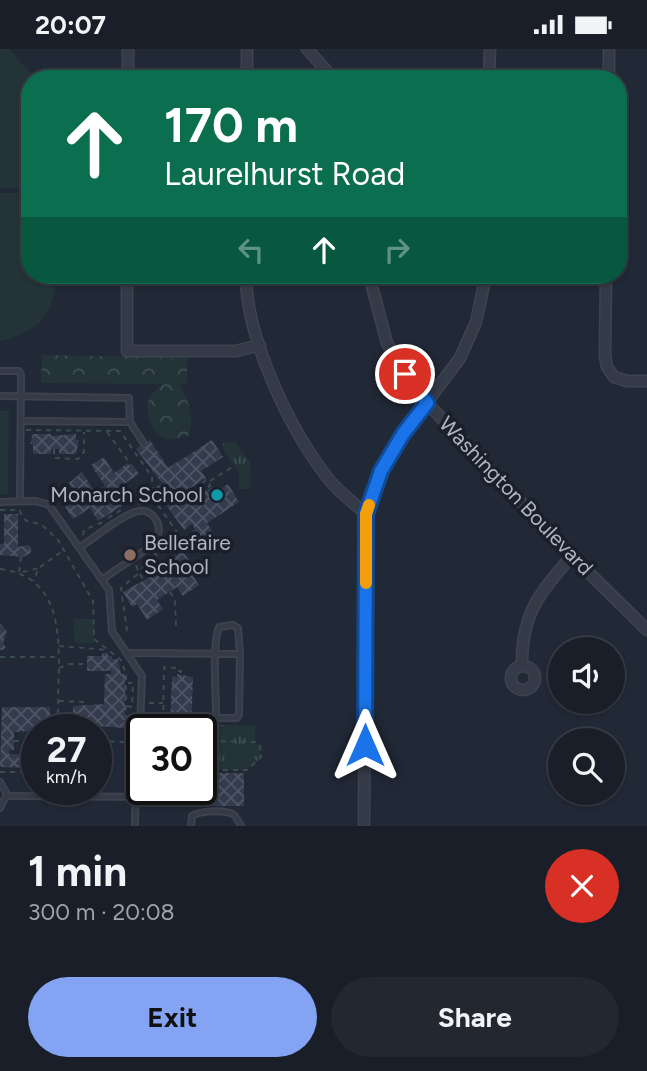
<!DOCTYPE html>
<html lang="en">
<head>
<meta charset="utf-8">
<style>
  body { margin:0; font-family:Figtree,sans-serif; background:#222730; color:#f1f3f6; height:100vh; display:flex; flex-direction:column; font-size:26px; white-space:nowrap }
  * { box-sizing:border-box; margin:0 }
  p { font-size:23px; color:#9fa2a8 }
  .icon { flex:none; width:38px; height:38px; fill:none; stroke:currentColor; stroke-width:2; stroke-linecap:round; stroke-linejoin:round }
  .map { position:relative; height:777px; overflow:hidden }
  .drawer { display:flex; flex-direction:column; background:#191e28; flex:1 }
  .drawer>* { flex:none }
  .guide { position:absolute; left:21px; top:21px; width:606px; height:214px; border-radius:28px; box-shadow:0 2px 5px #0004,0 0 0 2px #373c45; background:#0b6e4f; color:#fff; overflow:hidden }
  .fabs { position:absolute; left:548px; top:588px; display:grid; gap:14px }
  .fabs a { display:grid; place-items:center; width:77px; height:77px; border-radius:50%; background:#191e28; box-shadow:0 2px 5px #0004,0 0 0 2px #373c45; font-size:35px }
  .speed { position:absolute; left:21px; top:665px; display:flex; gap:14px; font-size:35px; font-weight:700; text-align:center }
  .speed>* { display:grid; place-content:center; width:91px; height:91px; border-radius:50%; background:#191e28; box-shadow:0 2px 5px #0004,0 0 0 2px #373c45; line-height:1 }
  .speed small { font-size:18px; font-weight:400 }
  .speed .limit { border:4px solid #111; border-radius:10px; background:#fff; color:#111 }
  .pin { position:absolute; display:grid; place-items:center; width:60px; height:60px; color:#fff; margin:-30px; border:4px solid #fff; border-radius:50%; box-shadow:0 2px 7px #0007 }
  .me { position:absolute; width:77px; margin:-38px; rotate:0deg; stroke-linejoin:round; filter:drop-shadow(0 0 5px #0008) }
  .turn { display:flex; align-items:center; gap:24px; height:147px; padding:0 28px; font-size:32px }
  .turn .icon { width:91px; height:91px; stroke-width:2.5 }
  .turn b { display:block; font-size:49px; line-height:60px }
  .lanes { display:flex; align-items:center; height:66px; padding:0 28px; background:#0003; justify-content:center; gap:35px; direction:ltr }
  .lanes .off { opacity:.35 }
  .round { display:grid; place-items:center; flex:none; width:74px; height:74px; border-radius:37px; background:#222730 }
  .head { display:flex; align-items:center; justify-content:space-between; height:119px; padding:0 28px }
  h1 { font-size:42px; font-weight:700; line-height:52px }
  .button { display:flex; gap:14px; margin-top:auto; padding:14px 28px }
  .button a { flex:1; height:80px; border-radius:42px; background:#84a4f3; color:#111; font-size:28px; font-weight:700; line-height:80px; text-align:center }
  .button a+a { background:#222730; color:#f1f3f6 }
  .status { display:flex; justify-content:space-between; align-items:center; height:49px; padding:0 35px; background:#191e28; direction:ltr }
  .status svg { height:19px; fill:currentColor }
  .map>svg:first-child { display:block }
</style>
</head>
<body>
<div class="status"><b>20:07</b><svg viewBox="0 0 49 12"><path d="M0 12V9h3v3zM5 12V6h3v6zM10 12V3h3v9zM15 12V0h3v12zM26 1h20v11H26zM47 4h2v5h-2z"/></svg></div>
<div class="map">
<svg width="647" height="777" viewBox="0 0 647 777">
  <defs>
    <pattern id="grass-tufts" width="24" height="20" patternUnits="userSpaceOnUse" patternTransform="scale(1.75)"><rect width="24" height="20" fill="#233337"/><path d="M3 7l-1-3M5 7V3M7 7l1-3M15 17l-1-3M17 17v-4M19 17l1-3" fill="none" stroke="#404e52"/></pattern>
    <pattern id="forest-crowns" width="20" height="18" patternUnits="userSpaceOnUse" patternTransform="scale(1.75)"><rect width="20" height="18" fill="#233337"/><path d="M2 6a3 3 0 1 1 6 0M12 15a3 3 0 1 1 6 0" fill="none" stroke="#404e52"/></pattern>
    <pattern id="building-cross-hatch" width="8" height="8" patternUnits="userSpaceOnUse" patternTransform="scale(1.75)"><rect width="8" height="8" fill="#333b4d"/><path d="M0 0l8 8M0 8l8-8" fill="none" stroke="#4e5565"/></pattern>
  </defs>
  <rect width="100%" height="100%" fill="#212836"/>
  <g fill="url(#grass-tufts)">
    <polygon points="228,393 235,393 250,413 251,440 239,440 239,423 224,403 223,394"/>
    <polygon points="204,676 255,676 255,693 260,696 261,708 247,721 201,721 201,692 204,690"/>
  </g>
  <path fill="url(#forest-crowns)" d="M42,306L187,309V335L179,336C189,351 195,369 188,387C181,388 173,391 166,390C153,387 145,365 148,353C151,345 156,341 161,335L41,334Z"/>
  <g fill="#233337">
    <polygon points="0,0 9,0 36,30 30,30 30,139 0,139"/>
    <path d="M0,144H30V226H54C58,264 36,285 0,292Z"/>
    <polygon points="0,362 9,362 8,445 0,445"/>
    <polygon points="73,570 94,570 94,594 74,594"/>
  </g>
  <g fill="url(#building-cross-hatch)">
    <polygon points="33,385 51,385 51,387 76,385 76,391 79,391 76,405 59,405 59,400 51,400 51,405 33,405 33,395 30,395"/>
    <polygon points="150,391 168,419 212,391 223,408 201,422 206,429 186,442 192,451 212,438 216,443 228,435 239,453 207,474 215,487 201,497 192,482 195,480 192,475 184,481 154,439 162,434 136,400"/>
    <polygon points="104,408 114,424 128,414 131,418 133,416 139,425 122,436 130,448 122,454 123,456 98,472 90,459 73,470 65,458 79,449 69,434 82,423 95,443 105,437 91,416"/>
    <polygon points="4,465 18,465 18,498 28,496 31,498 31,504 23,508 0,506 0,495 4,495"/>
    <polygon points="183,502 193,517 188,520 199,536 183,547 177,538 157,551 163,560 147,571 137,555 132,558 123,543 148,529 141,519 154,510 161,521 169,516 167,513"/>
    <polygon points="0,574 7,583 3,594 6,599 3,601 0,601"/>
    <polygon points="102,604 108,604 108,607 112,607 112,610 118,610 121,625 125,625 125,679 82,676 82,679 73,679 73,657 104,655 105,625 111,625 111,622 87,622 87,607 102,607"/>
    <polygon points="177,625 193,628 191,681 170,680 172,627 177,628"/>
    <polygon points="2,658 50,658 50,681 14,683 14,701 9,701 9,705 31,706 31,701 36,701 37,719 0,718"/>
    <polygon points="201,724 244,724 244,757 198,757"/>
  </g>
  <g fill="none" stroke-linecap="round" stroke-linejoin="round">
    <g stroke="#3e4350" stroke-width="8">
      <g id="service">
        <polyline points="0,322 19,322 21,326 20,452"/>
        <polyline points="0,347 129,349 130,373 21,372"/>
        <polyline points="130,373 144,395"/>
        <polyline points="0,453 36,452 49,456 109,541 112,582 142,627 140,677 136,691 135,777"/>
        <path d="M80,498C96,488 117,469 135,463C152,456 166,479 155,492C144,505 116,519 102,531"/>
        <path d="M129,604L240,605L239,665L237,669H217L216,664C216,643 212,595 219,578L233,576L238,579L240,605"/>
        <polyline points="0,733 7,745 0,759"/>
        <polyline points="7,747 159,748"/>
        <path d="M191,777L192,767C199,762 226,760 234,766C237,769 239,773 241,777"/>
      </g>
    </g>
    <g stroke="#3e4350" stroke-width="13">
      <g id="minor">
        <polyline points="307,0 334,30"/>
        <polyline points="128,30 128,0"/>
        <polyline points="247,30 247,0"/>
        <polyline points="489,30 490,0"/>
        <polyline points="609,30 609,0"/>
        <polyline points="127,226 127,302 236,302 260,296"/>
        <path d="M246,226C246,289 289,379 327,428C337,442 353,453 366,465L364,777"/>
        <polyline points="369,226 387,294 405,325 427,354 572,507 647,581"/>
        <polyline points="606,226 605,307 607,318 614,328 627,332 647,332"/>
        <polyline points="366,465 381,422 403,385 460,309 476,273 486,226"/>
        <circle cx="523" cy="629" r="12"/>
        <path d="M522,617C521,567 539,543 572,507"/>
      </g>
    </g>
    <g stroke="#3b4c50" stroke-width="2" stroke-dasharray="5 5" stroke-linecap="butt">
      <path d="M26,381L120,382L152,428L153,449L177,483C173,494 169,500 157,501"/>
      <polyline points="107,383 132,417"/>
      <polyline points="54,400 54,409 78,410 84,403 84,383"/>
      <polyline points="210,432 234,417"/>
      <polyline points="193,447 190,445 206,431 209,433 210,437 193,447 195,449"/>
      <polyline points="138,455 156,452"/>
      <path d="M0,461H20C22,474 31,473 41,475L58,491L93,552L94,590L121,611L126,625V667L128,693L96,692"/>
      <polyline points="108,469 121,461 124,461"/>
      <polyline points="83,486 84,481 103,473"/>
      <polyline points="154,503 165,518"/>
      <polyline points="21,508 19,524 39,519 33,532"/>
      <polyline points="40,518 64,501"/>
      <path d="M0,520C56,527 59,575 59,620C58,641 58,661 58,681"/>
      <polyline points="140,525 144,532"/>
      <polyline points="170,543 175,551 176,579"/>
      <polyline points="127,582 121,539 139,524 136,516"/>
      <polyline points="59,597 108,601"/>
      <polyline points="0,608 58,608"/>
      <polyline points="59,619 70,615 87,615"/>
      <polyline points="59,652 84,653 84,657"/>
      <polyline points="149,654 163,654"/>
      <polyline points="127,657 132,658 133,634 128,634"/>
      <polyline points="50,667 57,667"/>
      <polyline points="163,681 164,618 177,619 177,622 181,622 181,625"/>
      <polyline points="179,681 179,680"/>
      <polyline points="14,692 37,692"/>
      <polyline points="201,692 255,693 260,696 261,708 247,721 201,721"/>
      <polyline points="110,708 110,692"/>
      <polyline points="0,723 37,723"/>
    </g>
    <use href="#service" stroke="#343a47" stroke-width="4.5"/>
    <use href="#minor" stroke="#343a47" stroke-width="10"/>
  </g>
  <g fill="none" stroke-linecap="round" stroke-linejoin="round">
    <g stroke="#114b97" stroke-width="18">
      <polyline id="route" points="365,696 366,465 381,422 403,385 427,354 405,325"/>
    </g>
    <use href="#route" stroke="#1a73e8" stroke-width="12"/>
    <polyline stroke="#f59e0b" stroke-width="12" points="366,534 366,465 369,456"/>
  </g>
  <circle fill="#0f9aa8" stroke="#1a1f2b" stroke-width="2.5" cx="217" cy="446" r="7"/>
  <circle fill="#8d6e63" stroke="#1a1f2b" stroke-width="2.5" cx="130" cy="506" r="7"/>
  <g text-anchor="middle" stroke-width="7" stroke-linejoin="round" paint-order="stroke">
    <g font-size="21" fill="#aeb5c4" stroke="#1a1f2b" text-anchor="end">
      <text x="203" y="453">Monarch School</text>
      <text x="144" y="501" text-anchor="start">Bellefaire<tspan x="144" dy="24">School</tspan></text>
    </g>
    <g font-size="21" fill="#aeb5c4" stroke="#1a1f2b">
      <text transform="translate(516 447) rotate(46)" y="7">Washington Boulevard</text>
    </g>
  </g>
</svg>
<div class="fabs">
<a><svg class="icon" aria-label="sound" viewBox="0 0 24 24"><path d="M4 9h4l5-4v14l-5-4H4zM17 9q2 3 0 6"/></svg></a>
<a><svg class="icon" aria-label="search" viewBox="0 0 24 24"><circle cx="10" cy="10" r="6"/><path d="M15 15l6 6"/></svg></a>
</div>
<div class="speed"><div>27<small>km/h</small></div><div class="limit">30</div></div>
<div class="pin" style="left:405px;top:325px;background:#d93025"><svg class="icon" aria-label="arrive" viewBox="0 0 24 24"><path d="M6 21V4h12l-3 4 3 4H6"/></svg></div>
<svg class="me" style="left:365px;top:696px" viewBox="-20 -20 40 40"><path d="M0-17L14 15 0 8-14 15z" fill="#1a73e8" stroke="#fff" stroke-width="4"/></svg>
<div class="guide">
<div class="turn"><svg class="icon" aria-label="ahead" viewBox="0 0 24 24"><path d="M12 20V5M6 11l6-6 6 6"/></svg><div><b>170 m</b>Laurelhurst Road</div></div>
<div class="lanes"><svg class="icon off" aria-label="left" viewBox="0 0 24 24"><path d="M17 20v-9H6M10 6l-5 5 5 5"/></svg><svg class="icon" aria-label="ahead" viewBox="0 0 24 24"><path d="M12 20V5M6 11l6-6 6 6"/></svg><svg class="icon off" aria-label="right" viewBox="0 0 24 24"><path d="M7 20v-9h11M14 6l5 5-5 5"/></svg></div>
</div>
</div>
<section class="drawer">
<div class="head"><div><h1>1 min</h1><p>300 m · 20:08</p></div><a class="round" style="background:#d93025;color:#fff"><svg class="icon" aria-label="close" viewBox="0 0 24 24"><path d="M6 6l12 12M18 6L6 18"/></svg></a></div>
<div class="button"><a>Exit</a><a>Share</a></div>
</section>
</body>
</html>
